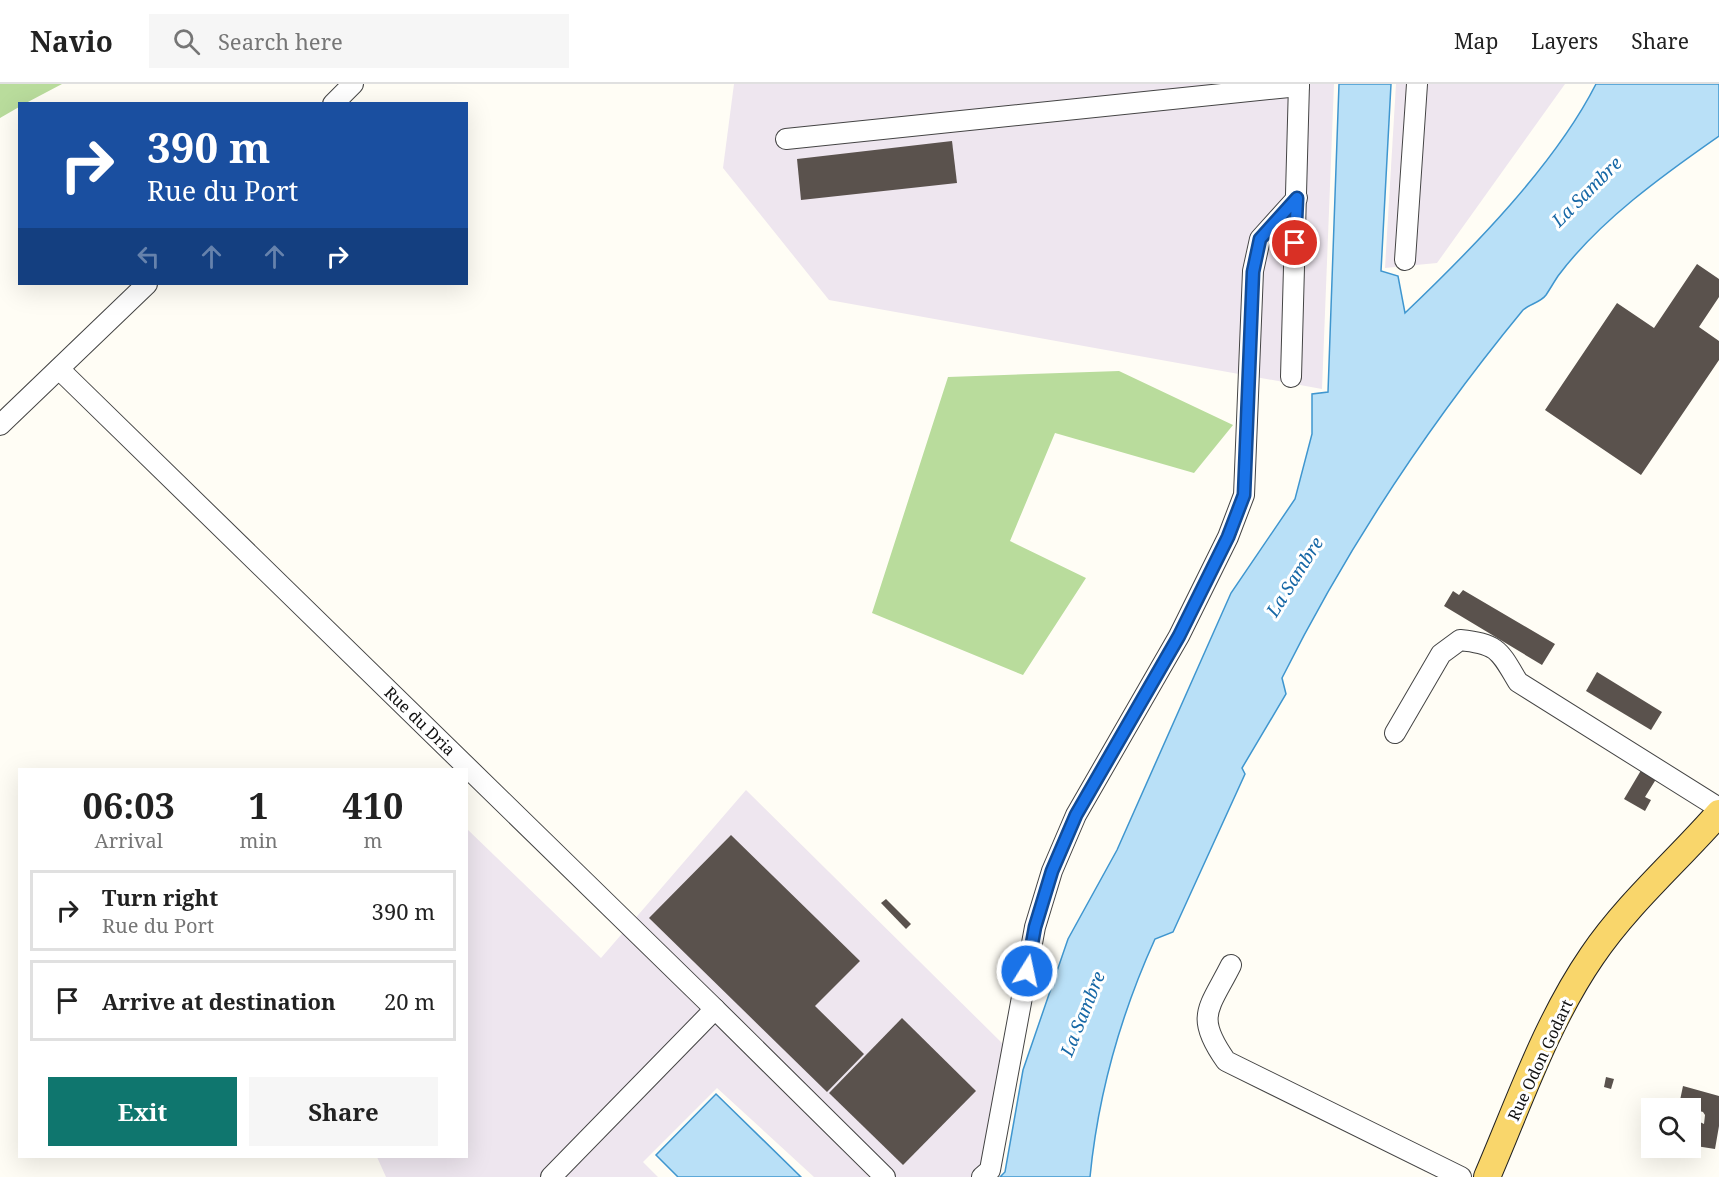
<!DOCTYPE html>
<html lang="en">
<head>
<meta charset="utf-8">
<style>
  body { margin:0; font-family:"Noto Serif",serif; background:#f6f6f6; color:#222; height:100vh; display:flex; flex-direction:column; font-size:22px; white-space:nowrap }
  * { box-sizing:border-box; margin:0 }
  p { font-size:20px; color:#767676 }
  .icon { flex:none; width:33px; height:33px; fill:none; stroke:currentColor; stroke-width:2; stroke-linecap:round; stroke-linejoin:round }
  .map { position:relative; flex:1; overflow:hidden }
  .drawer { position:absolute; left:18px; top:684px; width:450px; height:390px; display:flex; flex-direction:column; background:#fff; border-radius:0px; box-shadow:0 6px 24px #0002 }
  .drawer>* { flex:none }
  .banner { position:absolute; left:18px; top:18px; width:450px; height:183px; border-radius:0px; box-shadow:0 6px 24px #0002; background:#1a4fa0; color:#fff; overflow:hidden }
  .controls { position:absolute; left:1641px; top:1014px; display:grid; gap:12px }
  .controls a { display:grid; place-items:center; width:60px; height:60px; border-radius:0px; background:#fff; box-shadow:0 6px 24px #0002; font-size:30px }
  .pin { position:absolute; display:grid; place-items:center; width:51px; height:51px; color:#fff; margin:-26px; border:3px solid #fff; border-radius:50%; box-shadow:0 2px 6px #0007 }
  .me { position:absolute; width:66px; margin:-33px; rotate:10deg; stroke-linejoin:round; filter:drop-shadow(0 0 4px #0008) }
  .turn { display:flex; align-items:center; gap:21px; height:126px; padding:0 30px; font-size:27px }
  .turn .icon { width:78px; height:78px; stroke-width:2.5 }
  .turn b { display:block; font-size:42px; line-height:51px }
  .lanes { display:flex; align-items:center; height:57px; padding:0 30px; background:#0003; justify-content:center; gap:30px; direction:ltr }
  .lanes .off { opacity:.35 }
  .eta { display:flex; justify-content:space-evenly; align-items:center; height:102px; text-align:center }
  .eta b { font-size:36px; font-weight:700; line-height:42px }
  .button { display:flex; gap:12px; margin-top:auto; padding:12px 30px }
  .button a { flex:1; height:69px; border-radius:0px; background:#0f766e; color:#fff; font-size:24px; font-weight:700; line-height:69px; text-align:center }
  .button a+a { background:#f6f6f6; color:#222 }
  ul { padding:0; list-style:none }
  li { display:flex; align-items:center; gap:18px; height:81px; margin:0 12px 9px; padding:0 18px; border:3px solid #e0e0e0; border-radius:0px }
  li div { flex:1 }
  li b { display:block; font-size:22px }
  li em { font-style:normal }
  header { display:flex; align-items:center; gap:36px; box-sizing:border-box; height:84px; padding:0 30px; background:#fff; border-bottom:2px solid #e0e0e0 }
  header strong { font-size:28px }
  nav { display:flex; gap:33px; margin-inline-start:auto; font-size:21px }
  .search { width:420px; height:54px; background:#f6f6f6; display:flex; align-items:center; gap:15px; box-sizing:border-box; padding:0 21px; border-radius:0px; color:#767676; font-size:22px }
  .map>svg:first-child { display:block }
</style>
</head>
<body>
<header>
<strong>Navio</strong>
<div class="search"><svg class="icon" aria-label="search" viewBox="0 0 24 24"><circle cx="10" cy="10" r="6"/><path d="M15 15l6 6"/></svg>Search here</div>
<nav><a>Map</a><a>Layers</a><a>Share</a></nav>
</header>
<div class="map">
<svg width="1719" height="1093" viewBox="0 0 1719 1093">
  <rect width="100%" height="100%" fill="#fffdf5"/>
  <g fill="#eee6ef">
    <polygon points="734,0 1334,0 1322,305 829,216 723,84"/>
    <polygon points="1396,0 1565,0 1437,179 1385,184"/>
    <polygon points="746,706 1004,961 991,1093 814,1093 717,1004 643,1078 658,1093 386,1093 377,1073 466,1072 467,745 601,874"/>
  </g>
  <g fill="#b9dc9c">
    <polygon points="0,0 62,0 26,19 20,20 19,23 0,34"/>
    <polygon points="1119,287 1233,341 1194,389 1055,349 1010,457 1086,494 1023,591 872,529 948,293"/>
  </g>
  <g fill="#b9e0f7" stroke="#3f96cf" stroke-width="1.5">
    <path d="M1339,0H1391L1381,187L1398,192L1405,229C1471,166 1555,81 1596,0H1719V52C1663,91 1599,137 1558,192C1554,198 1550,205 1546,211C1541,218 1530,220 1523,226C1430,339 1347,464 1282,594L1286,610L1242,684L1245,690L1173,848L1155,855C1121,930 1098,1011 1090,1093H1000L1005,1088L1023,986L1068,855L1117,766L1231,509L1295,415L1312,350V310L1328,308Z"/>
    <polygon points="716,1010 801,1093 678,1093 656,1071"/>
  </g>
  <g fill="#5a524d">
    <polygon points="952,57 957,99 801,116 797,75"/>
    <polygon points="1697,180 1719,195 1719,213 1699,243 1719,257 1719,276 1641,391 1545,326 1617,219 1654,244"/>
    <polygon points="1463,506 1555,560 1542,581 1444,522 1453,507 1459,511"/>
    <polygon points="1597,588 1662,628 1651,646 1586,607"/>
    <polygon points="1643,683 1658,692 1645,713 1651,716 1645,727 1624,715"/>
    <polygon points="731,751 860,877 815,922 864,970 827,1008 649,834"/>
    <polygon points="886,815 911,840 906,845 881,819"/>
    <polygon points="902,934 976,1007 903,1081 829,1009"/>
    <polygon points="1606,993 1614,995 1611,1005 1604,1003"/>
    <polygon points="1683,1002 1719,1012 1719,1042 1715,1065 1696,1062 1698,1046 1690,1043 1690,1033 1704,1040 1705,1031 1703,1028 1679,1021"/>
  </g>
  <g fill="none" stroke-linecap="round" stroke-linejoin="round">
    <g stroke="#444" stroke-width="22">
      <g id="minor">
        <polyline points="333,20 353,0"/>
        <polyline points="786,55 1299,2"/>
        <polyline points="1405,176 1417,0"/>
        <polyline points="59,285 715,925 551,1093"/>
        <polyline points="1291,293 1299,0"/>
        <polyline points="0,341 147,200"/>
        <path d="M1395,649L1441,570L1460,556C1498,560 1499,566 1518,598L1719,724"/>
        <path d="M1231,881C1209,925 1194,932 1226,977L1461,1093"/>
        <polyline points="715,925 885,1093"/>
        <polyline points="982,1093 990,1086 1035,843 1052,787 1076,731 1179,552 1228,453 1244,411 1253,187 1260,155 1297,114"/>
      </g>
    </g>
    <g stroke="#222" stroke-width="28">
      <path id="major" d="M1487,1093C1519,1019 1546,939 1592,872C1628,819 1678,776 1719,729"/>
    </g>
    <use href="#minor" stroke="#fff" stroke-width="20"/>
    <use href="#major" stroke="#f9d66b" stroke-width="26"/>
  </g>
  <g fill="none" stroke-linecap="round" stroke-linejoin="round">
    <g stroke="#114b97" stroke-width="15">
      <polyline id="route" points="1027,887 1035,843 1052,787 1076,731 1179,552 1228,453 1244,411 1253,188 1260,155 1297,114 1295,159"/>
    </g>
    <use href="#route" stroke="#1a73e8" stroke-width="10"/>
  </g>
  <g text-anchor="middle" stroke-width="6" stroke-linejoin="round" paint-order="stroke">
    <g font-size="16" fill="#111" stroke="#fff">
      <text transform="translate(420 637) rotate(44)" y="6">Rue du Dria</text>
      <text transform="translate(1540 976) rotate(-65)" y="6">Rue Odon Godart</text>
    </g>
    <g font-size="18" font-style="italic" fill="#1768a6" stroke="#fff">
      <text transform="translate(1587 108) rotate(-45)" y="6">La Sambre</text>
      <text transform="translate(1295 493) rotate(-58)" y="6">La Sambre</text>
      <text transform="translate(1083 930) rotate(-68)" y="6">La Sambre</text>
    </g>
  </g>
</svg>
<div class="controls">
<a><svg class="icon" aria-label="search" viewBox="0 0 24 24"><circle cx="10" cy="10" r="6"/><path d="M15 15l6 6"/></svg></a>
</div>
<div class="pin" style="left:1295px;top:159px;background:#d93025"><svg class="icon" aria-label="arrive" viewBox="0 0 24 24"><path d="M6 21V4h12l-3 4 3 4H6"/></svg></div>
<svg class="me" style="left:1027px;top:887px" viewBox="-20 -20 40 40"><circle r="17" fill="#1a73e8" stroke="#fff" stroke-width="3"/><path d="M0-11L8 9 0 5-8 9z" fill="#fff"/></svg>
<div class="banner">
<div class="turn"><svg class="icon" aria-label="right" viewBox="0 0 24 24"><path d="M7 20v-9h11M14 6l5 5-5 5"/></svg><div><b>390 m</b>Rue du Port</div></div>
<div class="lanes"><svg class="icon off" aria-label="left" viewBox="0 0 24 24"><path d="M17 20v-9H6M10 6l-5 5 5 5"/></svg><svg class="icon off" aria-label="ahead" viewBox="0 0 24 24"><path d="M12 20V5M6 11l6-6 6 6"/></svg><svg class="icon off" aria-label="ahead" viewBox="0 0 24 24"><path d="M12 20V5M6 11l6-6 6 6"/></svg><svg class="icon" aria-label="right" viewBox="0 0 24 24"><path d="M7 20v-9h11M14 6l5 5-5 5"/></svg></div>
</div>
<section class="drawer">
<div class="eta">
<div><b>06:03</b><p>Arrival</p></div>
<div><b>1</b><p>min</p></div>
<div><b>410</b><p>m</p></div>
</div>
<ul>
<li><svg class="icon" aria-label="right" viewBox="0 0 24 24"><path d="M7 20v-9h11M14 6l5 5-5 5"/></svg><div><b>Turn right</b><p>Rue du Port</p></div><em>390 m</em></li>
<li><svg class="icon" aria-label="arrive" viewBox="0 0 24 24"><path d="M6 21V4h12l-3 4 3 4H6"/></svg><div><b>Arrive at destination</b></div><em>20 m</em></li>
</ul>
<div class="button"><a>Exit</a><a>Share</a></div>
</section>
</div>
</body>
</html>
